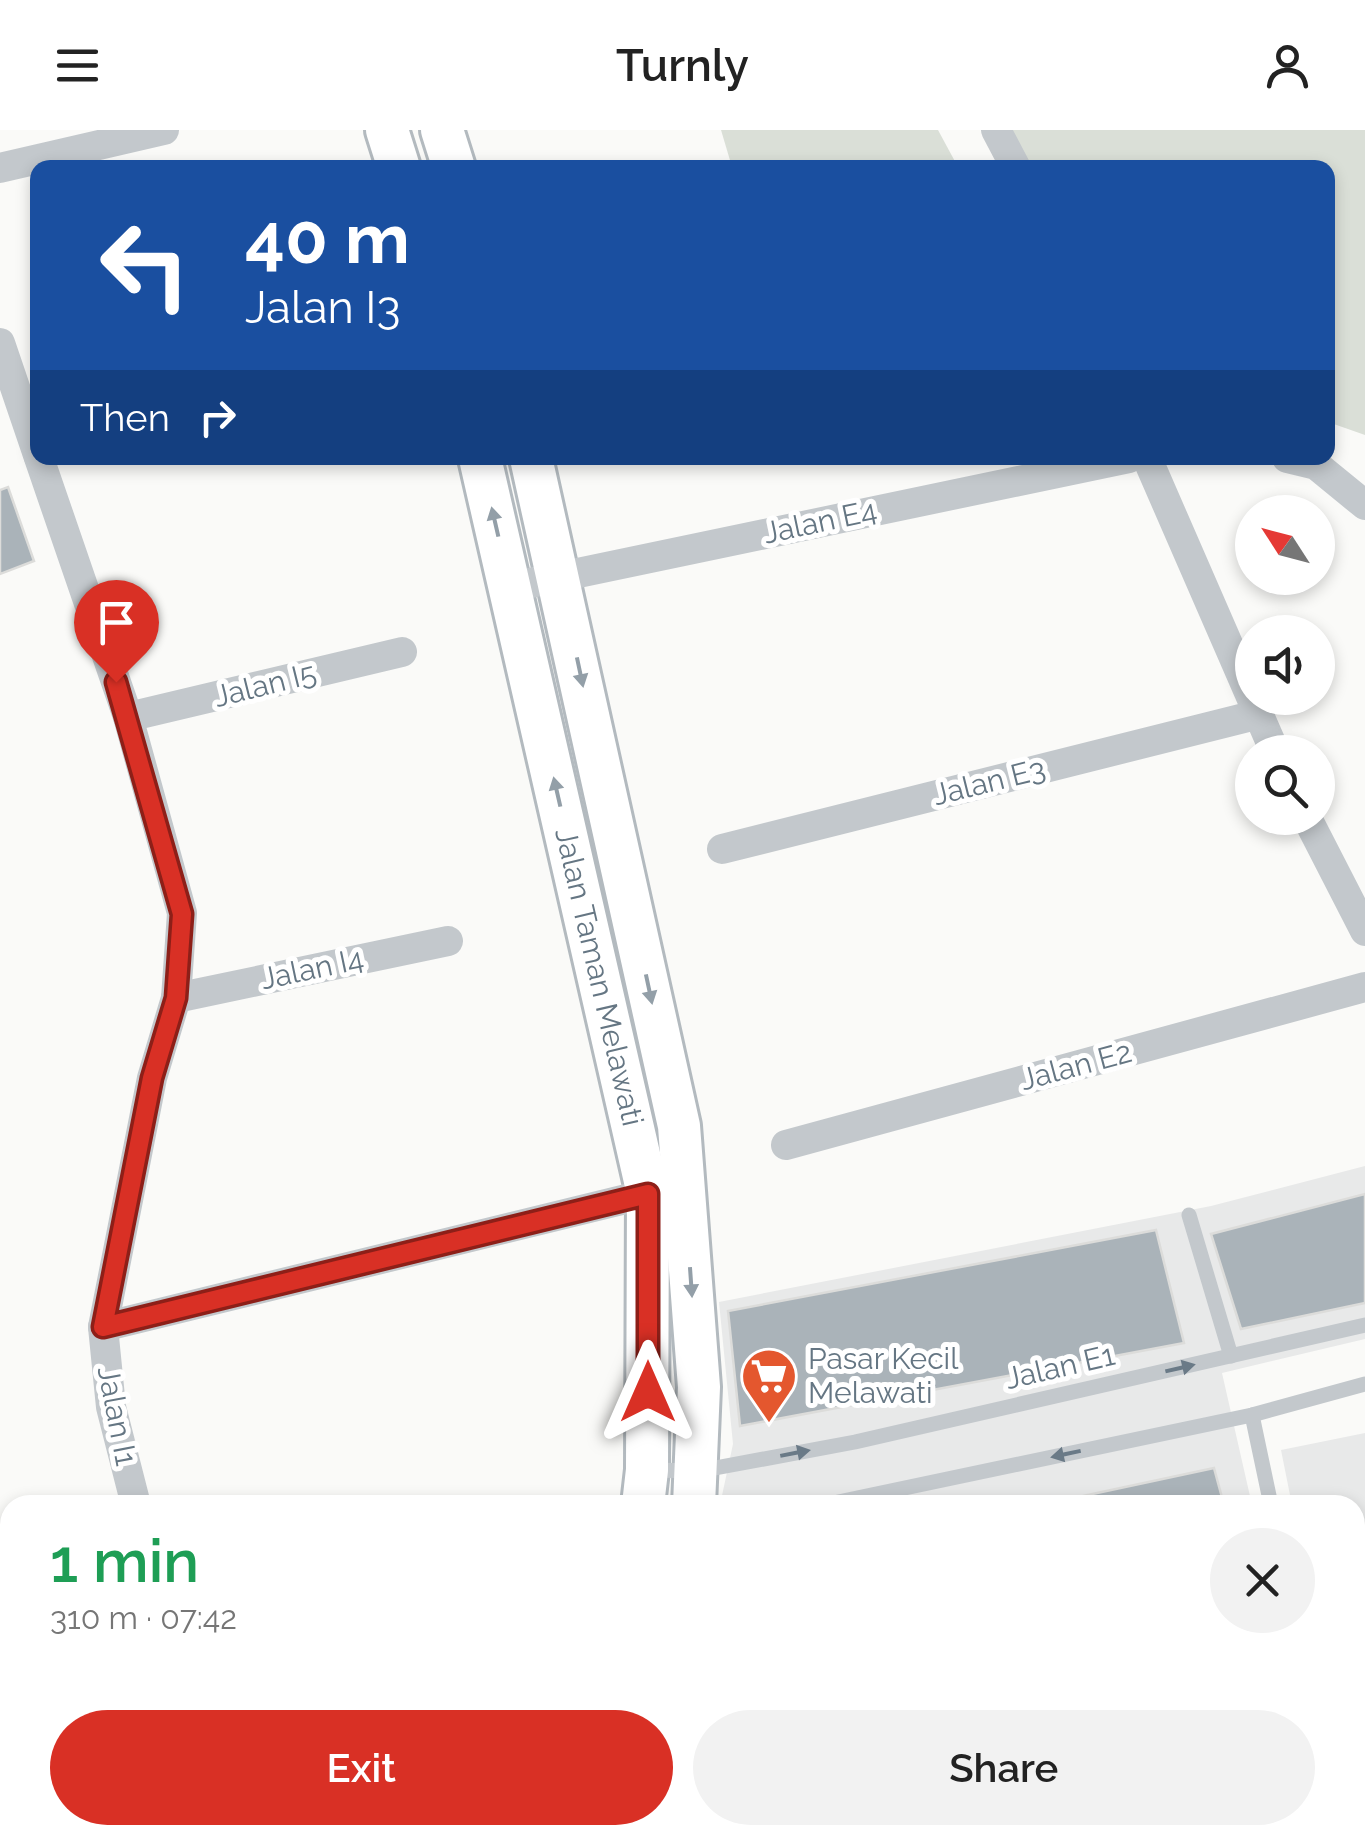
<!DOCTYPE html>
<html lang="en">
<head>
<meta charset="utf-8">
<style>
  body { margin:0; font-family:Raleway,sans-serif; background:#f2f2f2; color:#222; height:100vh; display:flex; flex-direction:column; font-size:38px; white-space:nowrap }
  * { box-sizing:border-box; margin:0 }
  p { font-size:32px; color:#767676 }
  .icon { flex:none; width:55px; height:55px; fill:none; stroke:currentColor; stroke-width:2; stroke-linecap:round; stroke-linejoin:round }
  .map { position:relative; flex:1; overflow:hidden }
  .panel { position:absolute; left:0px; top:1365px; width:1365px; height:350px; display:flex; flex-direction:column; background:#fff; border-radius:30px 30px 0 0; box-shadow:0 5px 15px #0003 }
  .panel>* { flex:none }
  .hud { position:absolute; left:30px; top:30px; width:1305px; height:305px; border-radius:20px; box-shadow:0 5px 15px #0003; background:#1a4fa0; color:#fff; overflow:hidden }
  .needle { width:65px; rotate:306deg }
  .fabs { position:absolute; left:1235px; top:365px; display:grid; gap:20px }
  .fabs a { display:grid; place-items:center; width:100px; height:100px; border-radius:50%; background:#fff; box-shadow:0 5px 15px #0003; font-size:50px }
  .pin { position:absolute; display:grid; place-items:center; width:85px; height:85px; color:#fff; margin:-102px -42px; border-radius:50% 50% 50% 0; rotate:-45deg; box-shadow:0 0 10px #0007 }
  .pin .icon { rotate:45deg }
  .me { position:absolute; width:110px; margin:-55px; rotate:0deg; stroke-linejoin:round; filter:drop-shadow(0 0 8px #0008) }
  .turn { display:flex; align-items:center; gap:35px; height:210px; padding:0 50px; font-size:45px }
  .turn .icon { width:130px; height:130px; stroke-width:2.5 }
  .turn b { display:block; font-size:70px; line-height:85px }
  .then { display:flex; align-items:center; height:95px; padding:0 50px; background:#0003; gap:20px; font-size:38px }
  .round { display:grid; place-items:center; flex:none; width:105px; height:105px; border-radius:52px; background:#f2f2f2 }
  .head { display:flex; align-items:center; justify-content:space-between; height:170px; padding:0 50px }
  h1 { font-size:60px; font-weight:600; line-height:75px; color:#1e9e55 }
  .cta { display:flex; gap:20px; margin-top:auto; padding:20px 50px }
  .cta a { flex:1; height:115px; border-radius:60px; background:#d93025; color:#fff; font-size:40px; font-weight:600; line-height:115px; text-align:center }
  .cta a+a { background:#f2f2f2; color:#222 }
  header { display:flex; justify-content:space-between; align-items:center; height:130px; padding:0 50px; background:#fff; font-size:45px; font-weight:600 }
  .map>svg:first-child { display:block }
</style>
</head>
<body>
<header><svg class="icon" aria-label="menu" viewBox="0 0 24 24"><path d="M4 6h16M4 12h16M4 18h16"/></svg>Turnly<svg class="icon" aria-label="person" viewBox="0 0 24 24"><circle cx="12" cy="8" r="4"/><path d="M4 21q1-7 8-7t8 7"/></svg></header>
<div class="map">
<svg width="1365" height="1715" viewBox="0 0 1365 1715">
  <rect width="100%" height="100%" fill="#fafaf8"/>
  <g fill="#e8e9e9">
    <polygon points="1365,1036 1365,1209 1222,1243 1252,1375 720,1375 733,1314 719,1172 1211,1076"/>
    <polygon points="1365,1303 1365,1620 1355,1621 1355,1375 1292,1375 1281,1320"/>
    <polygon points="643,1705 1223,1705 1291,1715 641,1715"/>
  </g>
  <g fill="#dadfd7">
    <polygon points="721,0 938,0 958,37 732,37"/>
    <polygon points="994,0 1365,0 1365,305 1328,292 1328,38 1013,37"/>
  </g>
  <g fill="#aab3b9" stroke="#dcdcda" stroke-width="2.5">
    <polygon points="8,357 34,431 0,444 0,360"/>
    <polygon points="1365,1064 1365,1173 1241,1199 1211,1104"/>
    <polygon points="1156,1100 1184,1213 740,1296 728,1181"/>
    <polygon points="1214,1338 1224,1375 1041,1375"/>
  </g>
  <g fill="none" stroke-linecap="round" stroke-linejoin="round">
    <g stroke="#b3babf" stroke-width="48">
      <g id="secondary">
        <polyline points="387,0 399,38"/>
        <polyline points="442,0 454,38"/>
        <polyline points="480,328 648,1064 647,1340 643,1375"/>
        <polyline points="531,328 679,996 699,1257 694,1375"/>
        <polyline points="1355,1651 1365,1651"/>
        <polyline points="1355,1696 1365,1697"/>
        <polyline points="577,1715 580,1705"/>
        <polyline points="622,1715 624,1705"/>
      </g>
    </g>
    <g stroke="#c3c8cc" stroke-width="15">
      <polyline points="1189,1085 1231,1226"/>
      <polyline points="1252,1285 1271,1375"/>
      <polyline points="651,1340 699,1341 855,1312 1365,1195"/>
      <polyline points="824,1375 1252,1285 1365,1254"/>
      <polyline points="1078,1705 1085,1715"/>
      <polyline points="734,1715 822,1712 841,1705"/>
      <polyline points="1328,1715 1332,1705"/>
    </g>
    <g stroke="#c3c8cc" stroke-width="30">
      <polyline points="996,0 1016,38"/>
      <polyline points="0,38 164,0"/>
      <polyline points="0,213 38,325"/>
      <polyline points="39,328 128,587 182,783 176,868 152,948 103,1197 111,1277 136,1375"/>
      <polyline points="1147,328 1275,622"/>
      <polyline points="1287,328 1316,335 1365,375"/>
      <polyline points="511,457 1129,328"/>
      <polyline points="128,587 402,522"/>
      <polyline points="1307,688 1365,801"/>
      <polyline points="722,719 1256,585"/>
      <polyline points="176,868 448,811"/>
      <polyline points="786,1015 1365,857"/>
      <polyline points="103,1197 667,1059"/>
      <polyline points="0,1560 10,1578"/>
      <polyline points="79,1705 84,1715"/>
      <polyline points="272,1705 282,1715"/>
    </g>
    <use href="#secondary" stroke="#fff" stroke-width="42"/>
  </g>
  <defs><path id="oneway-solid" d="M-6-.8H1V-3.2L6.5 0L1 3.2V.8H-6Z" transform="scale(2.5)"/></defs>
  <g fill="#939fa8">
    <use href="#oneway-solid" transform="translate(495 392) rotate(-103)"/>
    <use href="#oneway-solid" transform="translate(580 542) rotate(78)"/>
    <use href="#oneway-solid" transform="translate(557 662) rotate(-103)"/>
    <use href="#oneway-solid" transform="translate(649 859) rotate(78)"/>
    <use href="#oneway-solid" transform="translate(691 1152) rotate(86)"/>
  </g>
  <g fill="#6a7a87">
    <use href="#oneway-solid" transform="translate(1180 1238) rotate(-13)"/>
    <use href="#oneway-solid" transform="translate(795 1323) rotate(-11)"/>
    <use href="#oneway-solid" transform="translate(1066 1324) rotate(168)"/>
  </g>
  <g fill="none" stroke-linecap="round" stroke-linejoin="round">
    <g stroke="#8d1f18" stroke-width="25">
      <polyline id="route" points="116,552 182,784 176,868 152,948 103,1197 648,1064 648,1262"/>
    </g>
    <use href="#route" stroke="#d93025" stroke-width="18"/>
  </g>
  <defs>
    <g id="supermarket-pin" transform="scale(2.875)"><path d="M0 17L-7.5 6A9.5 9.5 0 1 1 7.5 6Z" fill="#e4572e" stroke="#fff"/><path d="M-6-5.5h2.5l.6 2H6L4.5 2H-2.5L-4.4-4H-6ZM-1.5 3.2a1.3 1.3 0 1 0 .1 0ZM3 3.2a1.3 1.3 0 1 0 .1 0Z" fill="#fff"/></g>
  </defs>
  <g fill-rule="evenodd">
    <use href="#supermarket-pin" x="769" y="1246"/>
  </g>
  <g text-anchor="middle" stroke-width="10" stroke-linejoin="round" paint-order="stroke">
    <g font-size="30" fill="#657683" stroke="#fff">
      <text transform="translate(820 392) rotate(-12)" y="10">Jalan E4</text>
      <text transform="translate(265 555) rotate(-14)" y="10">Jalan I5</text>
      <text transform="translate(989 652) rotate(-14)" y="10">Jalan E3</text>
      <text transform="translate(312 839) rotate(-12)" y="10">Jalan I4</text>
      <text transform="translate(599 847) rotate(77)" y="10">Jalan Taman Melawati</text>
      <text transform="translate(1076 936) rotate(-15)" y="10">Jalan E2</text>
      <text transform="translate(1060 1237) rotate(-13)" y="10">Jalan E1</text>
      <text transform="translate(117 1286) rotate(79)" y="10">Jalan I1</text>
    </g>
    <g font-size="30" fill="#657683" stroke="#fff" text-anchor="start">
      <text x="808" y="1239">Pasar Kecil<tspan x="808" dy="34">Melawati</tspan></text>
    </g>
  </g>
</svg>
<div class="fabs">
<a><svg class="needle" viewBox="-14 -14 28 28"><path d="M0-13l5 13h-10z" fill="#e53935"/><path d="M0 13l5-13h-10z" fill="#767676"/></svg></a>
<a><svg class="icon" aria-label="sound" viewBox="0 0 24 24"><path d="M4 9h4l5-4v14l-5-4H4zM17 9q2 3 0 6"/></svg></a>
<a><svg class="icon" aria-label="search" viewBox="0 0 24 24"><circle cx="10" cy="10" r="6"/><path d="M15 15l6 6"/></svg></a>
</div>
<div class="pin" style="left:116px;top:552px;background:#d93025"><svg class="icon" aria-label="arrive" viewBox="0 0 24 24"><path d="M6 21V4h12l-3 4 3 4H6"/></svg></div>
<svg class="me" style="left:648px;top:1262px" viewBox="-20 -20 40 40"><path d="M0-17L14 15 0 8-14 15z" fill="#d93025" stroke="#fff" stroke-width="4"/></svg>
<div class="hud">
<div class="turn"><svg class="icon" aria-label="left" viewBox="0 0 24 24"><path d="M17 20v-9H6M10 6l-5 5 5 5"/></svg><div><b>40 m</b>Jalan I3</div></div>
<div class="then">Then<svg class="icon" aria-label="right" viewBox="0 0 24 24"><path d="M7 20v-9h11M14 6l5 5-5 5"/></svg></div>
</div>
<section class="panel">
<div class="head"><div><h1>1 min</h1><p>310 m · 07:42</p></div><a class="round"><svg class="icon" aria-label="close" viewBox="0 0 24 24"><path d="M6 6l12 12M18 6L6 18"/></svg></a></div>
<div class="cta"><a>Exit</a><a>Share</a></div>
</section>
</div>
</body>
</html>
